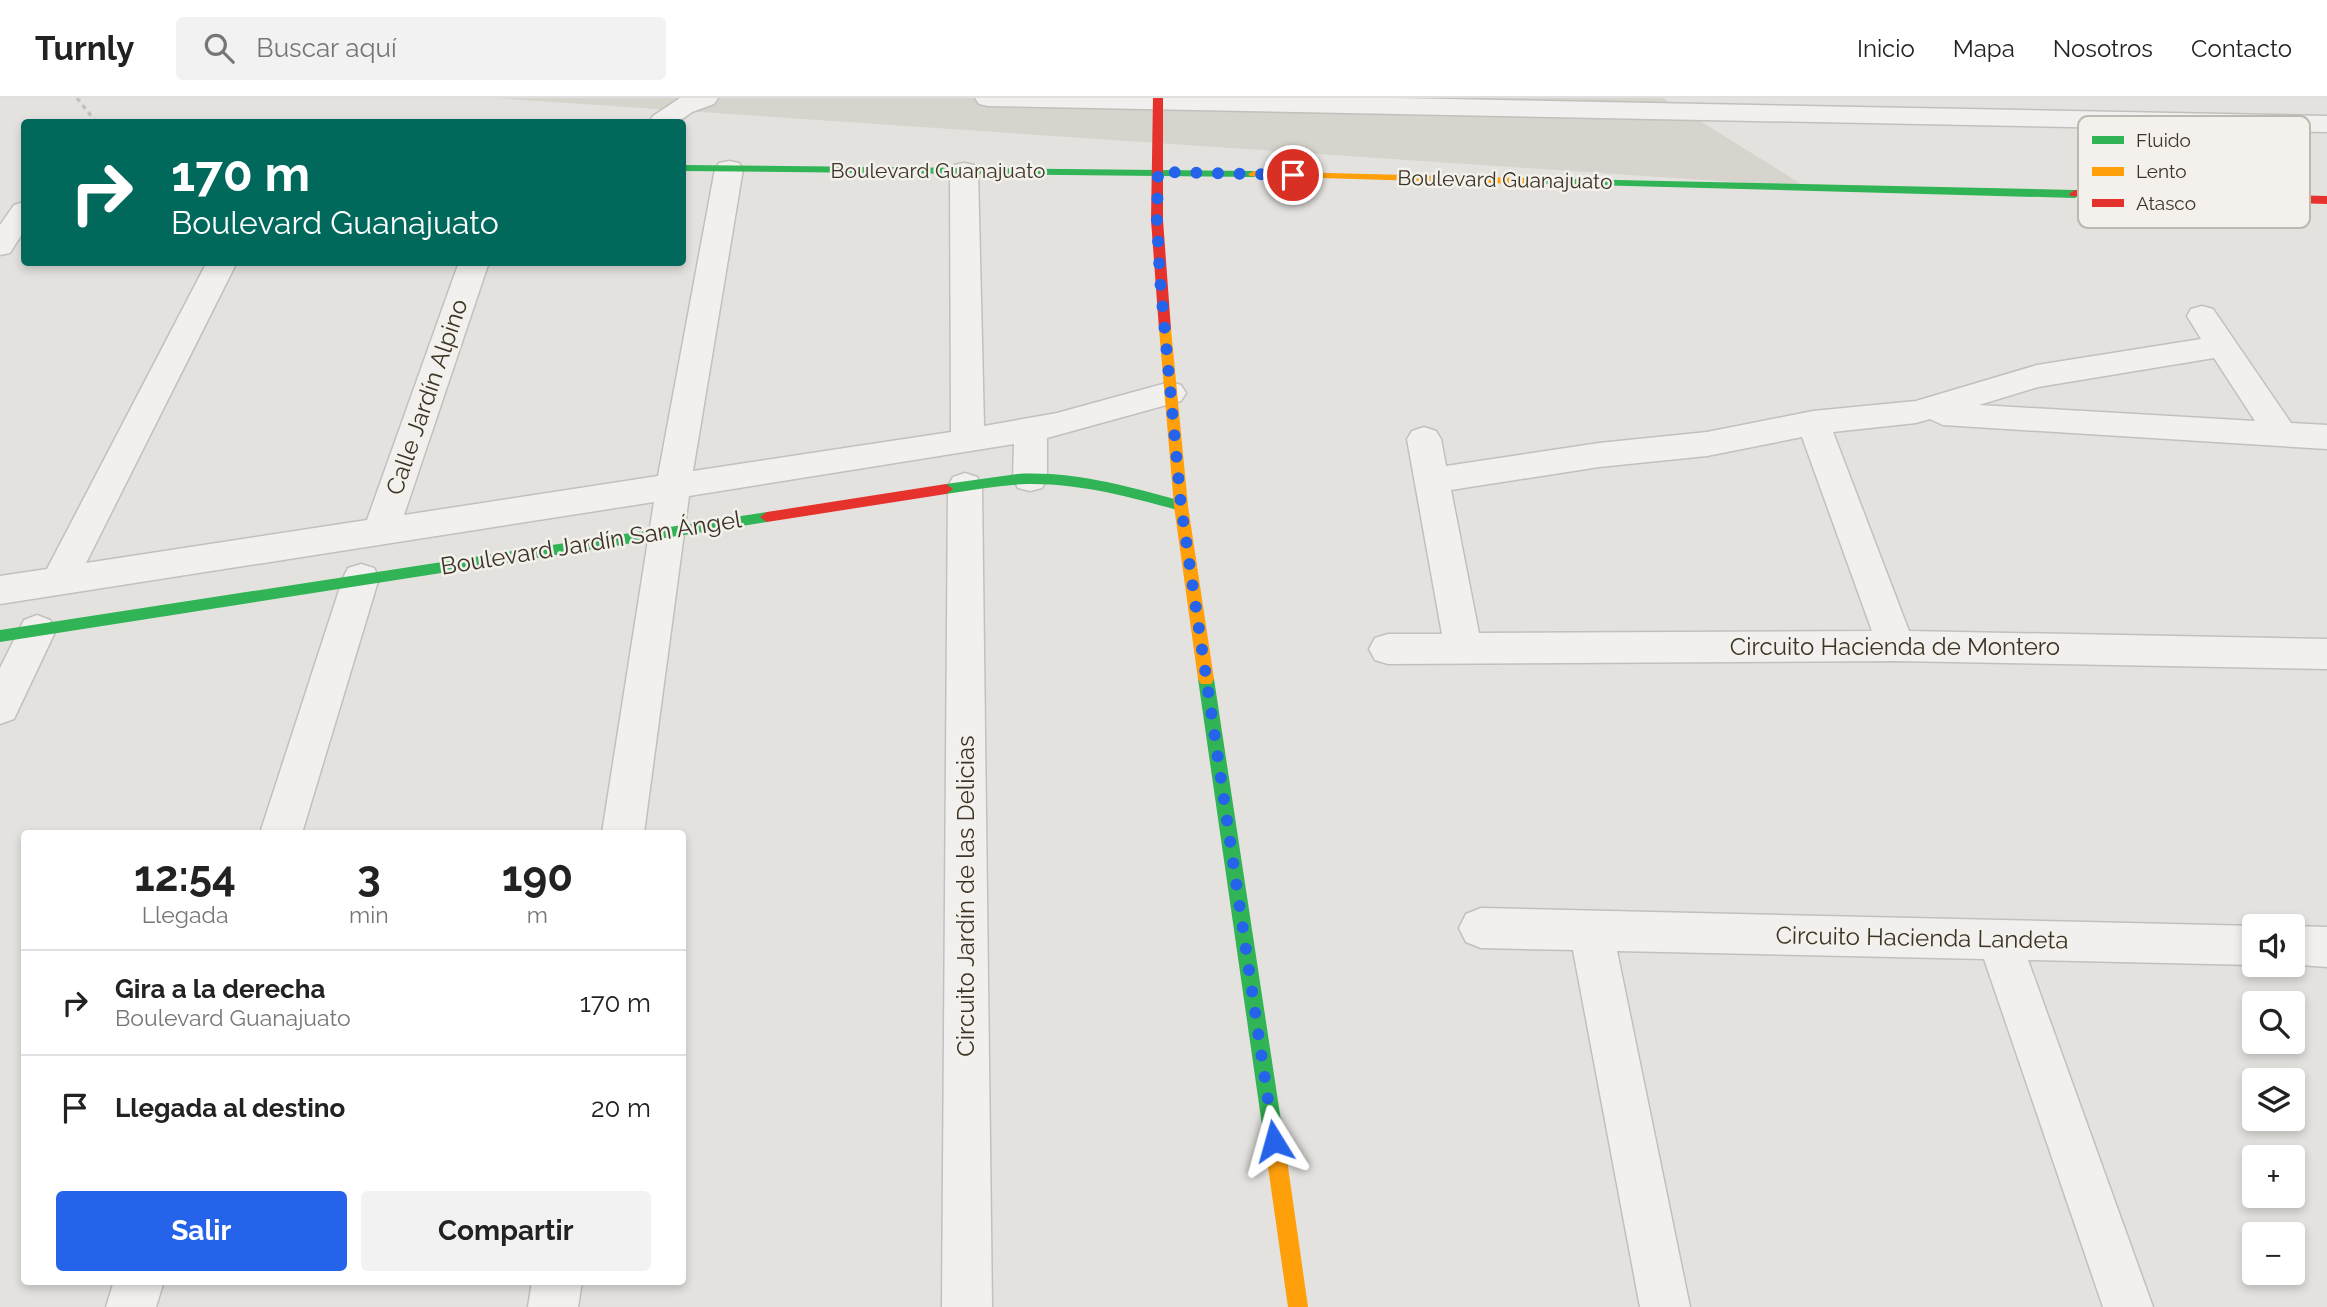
<!DOCTYPE html>
<html lang="es">
<head>
<meta charset="utf-8">
<style>
  body { margin:0; font-family:Raleway,sans-serif; background:#f2f2f2; color:#222; height:100vh; display:flex; flex-direction:column; font-size:26px; white-space:nowrap }
  * { box-sizing:border-box; margin:0 }
  p { font-size:23px; color:#767676 }
  .icon { flex:none; width:38px; height:38px; fill:none; stroke:currentColor; stroke-width:2; stroke-linecap:round; stroke-linejoin:round }
  .map { position:relative; flex:1; overflow:hidden }
  .details { position:absolute; left:21px; top:732px; width:665px; height:455px; display:flex; flex-direction:column; background:#fff; border-radius:7px; box-shadow:0 4px 10px #0003 }
  .details>* { flex:none }
  .top-card { position:absolute; left:21px; top:21px; width:665px; height:147px; border-radius:7px; box-shadow:0 4px 10px #0003; background:#00695c; color:#fff; overflow:hidden }
  .tools { position:absolute; left:2242px; top:816px; display:grid; gap:14px }
  .tools a { display:grid; place-items:center; width:63px; height:63px; border-radius:7px; background:#fff; box-shadow:0 4px 10px #0003; font-size:35px }
  .pin { position:absolute; display:grid; place-items:center; width:60px; height:60px; color:#fff; margin:-30px; border:4px solid #fff; border-radius:50%; box-shadow:0 2px 7px #0007 }
  .me { position:absolute; width:77px; margin:-38px; rotate:352deg; stroke-linejoin:round; filter:drop-shadow(0 0 5px #0008) }
  .turn { display:flex; align-items:center; gap:24px; height:147px; padding:0 35px; font-size:32px }
  .turn .icon { width:91px; height:91px; stroke-width:2.5 }
  .turn b { display:block; font-size:49px; line-height:60px }
  .eta { display:flex; justify-content:space-evenly; align-items:center; height:119px; text-align:center }
  .eta b { font-size:42px; font-weight:700; line-height:49px }
  .action { display:flex; gap:14px; margin-top:auto; padding:14px 35px }
  .action a { flex:1; height:80px; border-radius:7px; background:#2563eb; color:#fff; font-size:28px; font-weight:700; line-height:80px; text-align:center }
  .action a+a { background:#f2f2f2; color:#222 }
  ul { padding:0; list-style:none }
  li { display:flex; align-items:center; gap:21px; height:105px; padding:0 35px; border-top:2px solid #e0e0e0 }
  li div { flex:1 }
  li b { display:block; font-size:26px }
  li em { font-style:normal }
  header { display:flex; align-items:center; gap:42px; box-sizing:border-box; height:98px; padding:0 35px; background:#fff; border-bottom:2px solid #e0e0e0 }
  header strong { font-size:33px }
  nav { display:flex; gap:38px; margin-inline-start:auto; font-size:24px }
  .search { width:490px; height:63px; background:#f2f2f2; display:flex; align-items:center; gap:18px; box-sizing:border-box; padding:0 24px; border-radius:7px; color:#767676; font-size:26px }
  .map>svg:first-child { display:block }
</style>
</head>
<body>
<header>
<strong>Turnly</strong>
<div class="search"><svg class="icon" aria-label="search" viewBox="0 0 24 24"><circle cx="10" cy="10" r="6"/><path d="M15 15l6 6"/></svg>Buscar aquí</div>
<nav><a>Inicio</a><a>Mapa</a><a>Nosotros</a><a>Contacto</a></nav>
</header>
<div class="map">
<svg width="2327" height="1209" viewBox="0 0 2327 1209">
  <rect width="100%" height="100%" fill="#e4e2df"/>
  <polygon fill="#d7d3cd" points="494,0 1663,0 1806,89"/>
  <g fill="none" stroke-linecap="round" stroke-linejoin="round">
    <g stroke="#c2c0bd" stroke-width="3">
      <g id="street">
        <polygon points="680,0 718,0 714,6 692,14 678,24 649,24 653,18"/>
        <polygon points="975,0 1396,0 2327,18 2327,34 988,8 979,6"/>
        <polygon points="729,63 739,65 743,71 693,373 951,334 950,73 954,67 964,65 974,67 978,73 984,328 1057,315 1170,284 1181,287 1186,295 1181,303 1047,340 1047,381 1042,390 1030,393 1018,390 1013,381 1014,346 689,398 644,735 602,735 654,404 0,506 0,478 47,471 207,164 237,164 86,465 367,422 459,164 489,164 404,417 658,378 715,71 719,65"/>
        <polygon points="24,104 24,133 10,155 0,157 0,127 14,107"/>
        <path d="M2202,208L2213,211L2291,325L2327,327V351L1943,327L1930,321L1916,325L1833,334L1909,533L2327,541V571L1896,563L1388,566L1375,562L1369,551L1375,540L1388,536H1442L1407,341L1412,333L1424,329L1436,333L1441,341L1446,368L1599,345L1707,334L1813,313L1916,303L2037,267L2201,241L2187,218L2191,211ZM2214,260L2255,323L1979,307L2038,289ZM1802,339L1872,533L1479,535L1451,392L1599,369L1707,358Z"/>
        <polygon points="965,375 977,379 982,388 992,1209 942,1209 948,388 953,379"/>
        <polygon points="361,466 374,470 379,480 302,735 260,735 343,480 348,470"/>
        <polygon points="37,517 50,522 56,532 14,621 0,626 0,570 24,522"/>
        <polygon points="1481,810 2257,828 2254,828 2254,866 2257,866 2254,867 2028,862 2153,1209 2103,1209 1984,861 1617,853 1690,1209 1640,1209 1573,852 1481,850 1466,844 1459,830 1466,816"/>
        <polygon points="2292,828 2327,829 2327,869 2287,866 2292,866"/>
        <polygon points="114,1183 164,1183 156,1209 106,1209"/>
        <polygon points="532,1183 582,1183 578,1209 528,1209"/>
      </g>
    </g>
    <polyline stroke="#c3c1bd" stroke-width="3.5" stroke-dasharray="4.5 4.5" stroke-linecap="butt" points="77,0 96,24"/>
    <use href="#street" fill="#f1f0ee" fill-rule="evenodd"/>
    <g fill="#30b455" fill-rule="evenodd">
      <polygon points="682,67 1254,73 1260,76 1254,79 682,73"/>
      <polygon points="1523,80 2075,92 2081,96 2075,100 1519,85 1517,83"/>
      <path d="M1017,376C1073,373 1127,388 1181,403L1188,408L1181,413C1131,399 1079,385 1027,386C1000,387 973,392 946,396L939,391L946,386Z"/>
      <polygon points="767,414 774,419 767,424 0,544 0,532"/>
      <polygon points="1206,575 1211,576 1214,581 1288,1069 1285,1076 1278,1079 1271,1076 1268,1069 1198,581 1201,576"/>
    </g>
    <g fill="#ff9f0a" fill-rule="evenodd">
      <polygon points="1254,73 1523,80 1529,83 1523,86 1250,78 1248,76"/>
      <polygon points="1165,227 1171,231 1188,408 1214,581 1211,586 1201,586 1198,581 1174,408 1159,231"/>
      <polygon points="1278,1059 1285,1062 1288,1069 1308,1209 1288,1209 1268,1069 1271,1062"/>
    </g>
    <g fill="#e5322d" fill-rule="evenodd">
      <polygon points="1153,0 1163,0 1163,122 1171,231 1165,235 1159,231 1151,122"/>
      <polygon points="2075,92 2327,98 2327,106 2071,98 2069,96"/>
      <polygon points="946,386 953,391 946,396 767,424 760,419 767,414"/>
    </g>
  </g>
  <g fill="none" stroke-linecap="round" stroke-linejoin="round">
    <polyline stroke="#2563eb" stroke-width="12" stroke-dasharray="0 21.6" points="1274,1043 1181,408 1160,181 1157,122 1158,74 1293,77"/>
  </g>
  <g text-anchor="middle" stroke-width="5" stroke-linejoin="round" paint-order="stroke">
    <g font-size="21" fill="#3c3527" stroke="#f4f1ec">
      <text x="938" y="80">Boulevard Guanajuato</text>
      <text transform="translate(1505 82) rotate(1)" y="7">Boulevard Guanajuato</text>
    </g>
    <g font-size="24" fill="#3c3527" stroke="#f4f1ec">
      <text transform="translate(427 299) rotate(-71)" y="8">Calle Jardín Alpino</text>
      <text transform="translate(591 445) rotate(-9)" y="8">Boulevard Jardín San Ángel</text>
      <text x="1895" y="557">Circuito Hacienda de Montero</text>
      <text transform="translate(966 798) rotate(-90)" y="8">Circuito Jardín de las Delicias</text>
      <text transform="translate(1922 840) rotate(1)" y="8">Circuito Hacienda Landeta</text>
    </g>
  </g>
  <rect x="2078" y="18" width="232" height="112" rx="10" fill="#f4f1ec" stroke="#bdb9b1" stroke-width="2"/>
  <rect x="2092" y="38" width="32" height="8" fill="#30b455"/>
  <rect x="2092" y="69" width="32" height="9" fill="#ff9f0a"/>
  <rect x="2092" y="101" width="32" height="8" fill="#e5322d"/>
  <g font-size="19" fill="#3c3527">
    <text x="2136" y="49">Fluido</text>
    <text x="2136" y="80">Lento</text>
    <text x="2136" y="112">Atasco</text>
  </g>
</svg>
<div class="tools">
<a><svg class="icon" aria-label="sound" viewBox="0 0 24 24"><path d="M4 9h4l5-4v14l-5-4H4zM17 9q2 3 0 6"/></svg></a>
<a><svg class="icon" aria-label="search" viewBox="0 0 24 24"><circle cx="10" cy="10" r="6"/><path d="M15 15l6 6"/></svg></a>
<a><svg class="icon" aria-label="layers" viewBox="0 0 24 24"><path d="M12 4l9 5-9 5-9-5zM3 14l9 5 9-5"/></svg></a>
<a>+</a>
<a>−</a>
</div>
<div class="pin" style="left:1293px;top:77px;background:#d93025"><svg class="icon" aria-label="arrive" viewBox="0 0 24 24"><path d="M6 21V4h12l-3 4 3 4H6"/></svg></div>
<svg class="me" style="left:1274px;top:1043px" viewBox="-20 -20 40 40"><path d="M0-17L14 15 0 8-14 15z" fill="#2563eb" stroke="#fff" stroke-width="4"/></svg>
<div class="top-card">
<div class="turn"><svg class="icon" aria-label="right" viewBox="0 0 24 24"><path d="M7 20v-9h11M14 6l5 5-5 5"/></svg><div><b>170 m</b>Boulevard Guanajuato</div></div>
</div>
<section class="details">
<div class="eta">
<div><b>12:54</b><p>Llegada</p></div>
<div><b>3</b><p>min</p></div>
<div><b>190</b><p>m</p></div>
</div>
<ul>
<li><svg class="icon" aria-label="right" viewBox="0 0 24 24"><path d="M7 20v-9h11M14 6l5 5-5 5"/></svg><div><b>Gira a la derecha</b><p>Boulevard Guanajuato</p></div><em>170 m</em></li>
<li><svg class="icon" aria-label="arrive" viewBox="0 0 24 24"><path d="M6 21V4h12l-3 4 3 4H6"/></svg><div><b>Llegada al destino</b></div><em>20 m</em></li>
</ul>
<div class="action"><a>Salir</a><a>Compartir</a></div>
</section>
</div>
</body>
</html>
